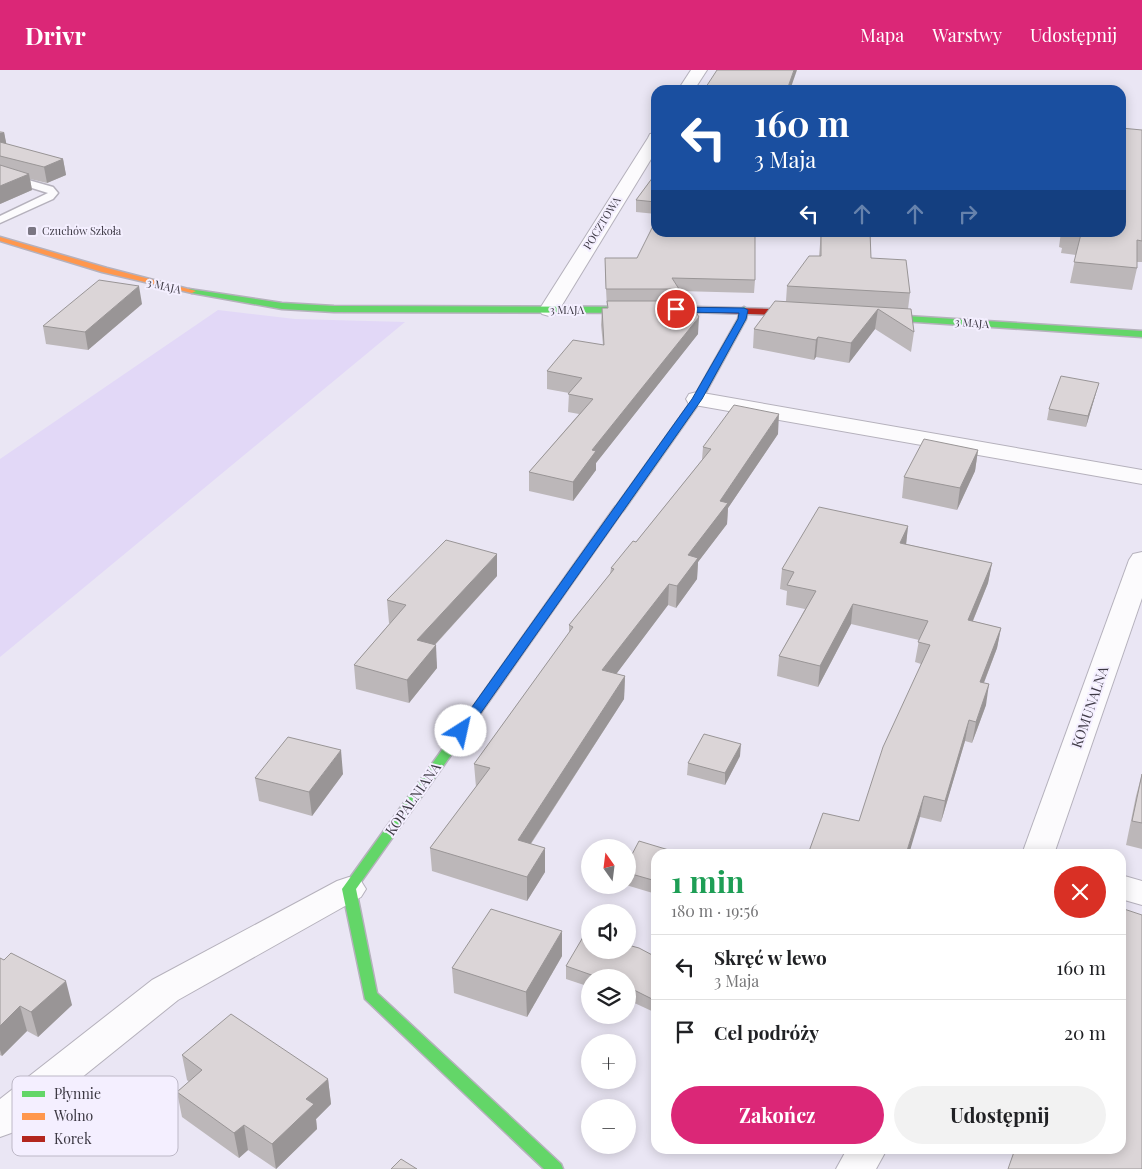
<!DOCTYPE html>
<html lang="pl">
<head>
<meta charset="utf-8">
<style>
  body { margin:0; font-family:"Playfair Display",serif; background:#f2f2f2; color:#202124; height:100vh; display:flex; flex-direction:column; font-size:19px; white-space:nowrap }
  * { box-sizing:border-box; margin:0 }
  p { font-size:16px; color:#757577 }
  .icon { flex:none; width:28px; height:28px; fill:none; stroke:currentColor; stroke-width:2; stroke-linecap:round; stroke-linejoin:round }
  .map { position:relative; flex:1; overflow:hidden }
  .panel { position:absolute; left:651px; top:779px; width:475px; height:305px; display:flex; flex-direction:column; background:#fff; border-radius:15px; box-shadow:0 2px 12px #0003 }
  .panel>* { flex:none }
  .guide { position:absolute; left:651px; top:15px; width:475px; height:152px; border-radius:15px; box-shadow:0 2px 12px #0003; background:#1a4fa0; color:#fff; overflow:hidden }
  .needle { width:32px; rotate:346deg }
  .buttons { position:absolute; left:581px; top:769px; display:grid; gap:10px }
  .buttons a { display:grid; place-items:center; width:55px; height:55px; border-radius:50%; background:#fff; box-shadow:0 2px 12px #0003; font-size:25px }
  .pin { position:absolute; display:grid; place-items:center; width:42px; height:42px; color:#fff; margin:-21px; border:2px solid #fff; border-radius:50%; box-shadow:0 1px 5px #0007 }
  .me { position:absolute; width:55px; margin:-28px; rotate:35deg; stroke-linejoin:round; filter:drop-shadow(0 0 4px #0008) }
  .turn { display:flex; align-items:center; gap:18px; height:105px; padding:0 20px; font-size:22px }
  .turn .icon { width:65px; height:65px; stroke-width:2.5 }
  .turn b { display:block; font-size:35px; line-height:42px }
  .lanes { display:flex; align-items:center; height:48px; padding:0 20px; background:#0003; justify-content:center; gap:25px; direction:ltr }
  .lanes .off { opacity:.35 }
  .round { display:grid; place-items:center; flex:none; width:52px; height:52px; border-radius:26px; background:#f2f2f2 }
  .head { display:flex; align-items:center; justify-content:space-between; height:85px; padding:0 20px }
  h1 { font-size:30px; font-weight:700; line-height:38px; color:#1e9e55 }
  .button { display:flex; gap:10px; margin-top:auto; padding:10px 20px }
  .button a { flex:1; height:58px; border-radius:30px; background:#db2777; color:#fff; font-size:20px; font-weight:700; line-height:58px; text-align:center }
  .button a+a { background:#f2f2f2; color:#202124 }
  ul { padding:0; list-style:none }
  li { display:flex; align-items:center; gap:15px; height:65px; padding:0 20px; border-top:1px solid #e0e0e0 }
  li div { flex:1 }
  li b { display:block; font-size:19px }
  li em { font-style:normal }
  header { display:flex; align-items:center; gap:30px; box-sizing:border-box; height:70px; padding:0 25px; background:#db2777; color:#fff }
  header strong { font-size:24px }
  nav { display:flex; gap:28px; margin-inline-start:auto; font-size:18px }
  .map>svg:first-child { display:block }
</style>
</head>
<body>
<header>
<strong>Drivr</strong>
<nav><a>Mapa</a><a>Warstwy</a><a>Udostępnij</a></nav>
</header>
<div class="map">
<svg width="1142" height="1099" viewBox="0 0 1142 1099">
  <rect width="100%" height="100%" fill="#eae6f4"/>
  <polygon fill="#e2d8f7" points="218,240 295,249 405,252 0,587 0,389"/>
  <g fill="none" stroke-linecap="round" stroke-linejoin="round">
    <g stroke="#b5b1bc" stroke-width="3">
      <polygon id="lane" points="0,102 53,117 58,123 53,129 0,153 0,146 48,123 0,108"/>
    </g>
    <g stroke="#b5b1bc" stroke-width="2">
      <g id="street">
        <polygon points="691,0 707,0 694,20 678,20"/>
        <polygon points="656,63 656,81 559,240 556,244 549,246 542,244 539,240 648,68 650,64"/>
        <polygon points="697,322 1142,400 1142,414 689,334 686,329 689,324"/>
        <polygon points="1142,482 1142,528 1054,784 1022,784 1129,490 1133,484"/>
        <polygon points="1121,805 1142,811 1142,835 1121,829"/>
        <polygon points="349,807 361,811 366,819 361,827 178,930 14,1062 0,1067 0,1029 152,910 337,811"/>
        <polygon points="847,1079 887,1079 876,1099 836,1099"/>
      </g>
    </g>
    <g stroke="#b5b1bc" stroke-width="3">
      <g id="fast">
        <polygon points="189,219 282,233 334,236 696,237 700,240 696,243 334,242 282,239 192,223 188,221"/>
        <polygon points="744,237 748,240 746,249 702,329 623,441 615,441 614,439 693,329 738,249 740,240"/>
        <polygon points="875,244 1142,261 1142,267 872,249 871,247"/>
        <polygon points="474,640 478,641 480,644 478,647 356,819 377,923 561,1094 563,1099 544,1099 365,929 342,819 470,641"/>
      </g>
    </g>
    <g stroke="#b5b1bc" stroke-width="3">
      <g id="slow">
        <polygon points="0,167 107,198 196,221 192,223 102,202 0,171"/>
        <polygon points="619,436 624,439 478,647 470,647 468,644 470,641 615,437"/>
      </g>
    </g>
    <g stroke="#b5b1bc" stroke-width="3">
      <polygon id="jam" points="696,237 805,240 809,243 805,246 693,242 692,240"/>
    </g>
    <use href="#lane" fill="#fcfbfd" fill-rule="evenodd"/>
    <use href="#street" fill="#fcfbfd" fill-rule="evenodd"/>
    <use href="#fast" fill="#63d668" fill-rule="evenodd"/>
    <use href="#slow" fill="#ff974d" fill-rule="evenodd"/>
    <use href="#jam" fill="#b3261e" fill-rule="evenodd"/>
  </g>
  <g fill="#bcb7b9">
    <polygon points="1142,60 1142,192 1137,192 1137,198 1132,220 1070,213 1076,185 1061,183 1062,178 1059,177 1061,162 1121,162"/>
    <polygon points="0,61 4,62 6,74 63,89 66,105 47,113 30,109 32,120 0,134"/>
    <polygon points="656,103 656,144 636,142 636,130"/>
    <polygon points="821,162 870,162 871,188 910,223 908,239 914,262 911,282 875,259 849,293 816,287 814,290 753,278 754,259 786,231 787,216 819,186"/>
    <polygon points="605,188 755,210 754,223 679,221 679,231 698,264 596,393 596,400 573,431 529,421 529,402 579,344 568,342 569,323 547,319 547,301 603,275 601,255 602,238 607,238 605,200"/>
    <polygon points="142,234 88,280 46,274 43,256"/>
    <polygon points="1096,323 1086,357 1047,350 1049,339"/>
    <polygon points="778,364 728,438 727,454 698,492 697,509 676,538 668,535 616,604 625,606 624,629 531,774 545,802 527,831 432,801 430,778 476,717 474,694 569,563 569,555 610,504 611,498 636,472 702,390 703,377"/>
    <polygon points="978,380 975,401 957,440 902,428 904,407"/>
    <polygon points="908,456 906,474 992,493 988,513 973,551 1001,558 997,578 984,613 986,635 972,673 965,671 941,752 920,747 859,751 921,594 915,592 919,570 851,554 818,617 777,606 779,586 805,539 786,535 787,521 780,519 782,499"/>
    <polygon points="497,506 435,575 437,598 409,633 356,619 354,595 390,553 389,553 387,530"/>
    <polygon points="740,686 725,715 687,705 688,693"/>
    <polygon points="343,704 312,746 259,731 255,708"/>
    <polygon points="1142,704 1142,779 1126,775 1136,726"/>
    <polygon points="656,784 656,824 626,815 628,815 628,792"/>
    <polygon points="562,886 527,947 454,923 452,898"/>
    <polygon points="656,887 656,943 628,930 628,908 590,908 590,917 566,909 566,896"/>
    <polygon points="0,888 72,935 38,967 27,961 2,986 0,985"/>
    <polygon points="182,985 328,1009 331,1034 316,1049 317,1059 276,1099 248,1080 239,1088 182,1047 177,1022 189,1012 187,1010"/>
  </g>
  <g fill="#999596">
    <polygon points="794,0 797,0 790,20 787,20"/>
    <polygon points="4,62 7,77 0,80 0,63"/>
    <polygon points="63,89 66,105 47,113 44,97"/>
    <polygon points="29,104 32,120 0,134 0,116"/>
    <polygon points="139,216 142,234 88,280 85,262"/>
    <polygon points="878,239 875,259 849,293 851,273"/>
    <polygon points="699,247 698,264 596,393 596,400 573,431 573,412 592,380"/>
    <polygon points="818,267 816,287 814,290 816,270"/>
    <polygon points="1099,313 1096,323 1086,357 1088,346"/>
    <polygon points="779,344 778,364 728,438 727,454 698,492 697,509 676,538 677,516 688,485 720,431"/>
    <polygon points="978,380 975,401 957,440 960,418"/>
    <polygon points="908,456 906,475 900,473"/>
    <polygon points="497,484 497,506 418,593 417,570"/>
    <polygon points="992,493 988,513 965,570 968,550"/>
    <polygon points="669,514 668,535 602,623 602,600"/>
    <polygon points="853,534 851,554 818,617 820,596"/>
    <polygon points="1001,558 997,578 976,633 980,612"/>
    <polygon points="436,575 437,598 409,633 407,610"/>
    <polygon points="625,606 624,629 518,793 518,770"/>
    <polygon points="989,614 986,635 972,673 976,652"/>
    <polygon points="969,650 965,671 941,752 945,731"/>
    <polygon points="741,674 740,686 725,715 725,703"/>
    <polygon points="341,680 343,704 312,746 309,722"/>
    <polygon points="924,726 920,747 909,784 906,784"/>
    <polygon points="545,778 545,802 527,831 527,807"/>
    <polygon points="562,861 562,886 527,947 526,922"/>
    <polygon points="66,911 72,935 38,967 31,942"/>
    <polygon points="20,936 27,961 2,986 0,980 0,956"/>
    <polygon points="328,1009 331,1034 316,1049 317,1059 276,1099 272,1074 306,1029"/>
    <polygon points="244,1055 248,1080 239,1088 234,1063"/>
  </g>
  <g fill="#dbd5d7" stroke="#999596">
    <polygon points="717,0 794,0 787,20 704,20"/>
    <polygon points="1121,58 1142,60 1142,171 1137,170 1137,198 1074,192 1081,164 1067,162 1121,162"/>
    <polygon points="0,72 63,89 44,97 0,86"/>
    <polygon points="0,95 29,104 0,116"/>
    <polygon points="656,103 656,132 636,130"/>
    <polygon points="656,150 656,162 755,162 755,210 672,208 679,219 606,219 605,188 637,188"/>
    <polygon points="821,162 870,162 871,188 906,190 910,223 787,216 809,186 821,186"/>
    <polygon points="99,210 139,216 85,262 43,256"/>
    <polygon points="607,231 689,231 699,247 592,380 596,381 573,412 529,402 593,329 568,324 582,308 547,301 573,270 604,275 602,238 608,238"/>
    <polygon points="775,231 911,239 914,262 878,239 851,273 818,267 816,270 754,259"/>
    <polygon points="1061,306 1099,313 1088,346 1049,339"/>
    <polygon points="734,335 779,344 720,431 728,433 688,485 698,488 677,516 669,514 602,600 625,606 518,770 545,778 527,807 430,778 490,698 474,694 573,557 569,555 614,499 611,498 633,471 636,472 711,379 703,377"/>
    <polygon points="924,369 978,380 960,418 904,407"/>
    <polygon points="819,437 908,456 900,473 992,493 968,550 1001,558 980,612 989,614 976,652 969,650 945,731 924,726 906,784 808,784 823,743 859,751 883,677 930,575 918,572 928,551 853,534 820,596 779,586 816,521 787,515 794,502 782,499"/>
    <polygon points="446,470 497,484 417,570 436,575 407,610 354,595 406,535 387,530"/>
    <polygon points="704,664 741,674 725,703 688,693"/>
    <polygon points="288,667 341,680 309,722 255,708"/>
    <polygon points="1142,704 1142,753 1132,751"/>
    <polygon points="639,771 682,784 656,784 656,811 628,803 628,792"/>
    <polygon points="1121,838 1142,845 1142,1099 1008,1099 1015,1079 1121,1079"/>
    <polygon points="491,839 562,861 526,922 452,898"/>
    <polygon points="586,862 590,863 590,880 628,880 628,875 639,878 656,887 656,931 628,917 628,908 600,908 566,896"/>
    <polygon points="11,883 66,911 31,942 20,936 0,956 0,888 4,890"/>
    <polygon points="231,944 328,1009 306,1029 314,1034 272,1074 244,1055 234,1063 177,1022 202,1000 182,985"/>
    <polygon points="401,1089 417,1099 391,1099"/>
  </g>
  <polygon fill="#1a73e8" stroke="#114b97" points="673,237 744,238 748,240 746,249 702,329 466,664 457,664 455,661 457,658 692,329 738,249 739,243 676,242 673,241"/>
  <rect fill="#7a7682" stroke="#f4efff" stroke-width="2" x="27" y="156" width="10" height="10" rx="2.5"/>
  <g text-anchor="middle" stroke-width="4" stroke-linejoin="round" paint-order="stroke">
    <g font-size="11" fill="#3d3944" stroke="#f4efff">
      <text transform="translate(602 153) rotate(-58)" y="4">POCZTOWA</text>
      <text transform="translate(164 216) rotate(13)" y="4">3 MAJA</text>
      <text x="567" y="244">3 MAJA</text>
      <text transform="translate(972 253) rotate(4)" y="4">3 MAJA</text>
    </g>
    <g font-size="11" fill="#3d3944" stroke="#f4efff" text-anchor="start">
      <text x="42" y="165">Czuchów Szkoła</text>
    </g>
    <g font-size="14" fill="#3d3944" stroke="#f4efff">
      <text transform="translate(1090 637) rotate(-71)" y="5">KOMUNALNA</text>
      <text transform="translate(413 729) rotate(-55)" y="5">KOPALNIANA</text>
    </g>
  </g>
  <rect x="12" y="1006" width="166" height="80" rx="8" fill="#f4efff" stroke="#bdb8c7" stroke-width="1"/>
  <rect x="22" y="1021" width="23" height="6" fill="#63d668"/>
  <rect x="22" y="1043" width="23" height="7" fill="#ff974d"/>
  <rect x="22" y="1066" width="23" height="6" fill="#b3261e"/>
  <g font-size="14" fill="#3d3944">
    <text x="54" y="1029">Płynnie</text>
    <text x="54" y="1051">Wolno</text>
    <text x="54" y="1074">Korek</text>
  </g>
</svg>
<div class="buttons">
<a><svg class="needle" viewBox="-14 -14 28 28"><path d="M0-13l5 13h-10z" fill="#e53935"/><path d="M0 13l5-13h-10z" fill="#757577"/></svg></a>
<a><svg class="icon" aria-label="sound" viewBox="0 0 24 24"><path d="M4 9h4l5-4v14l-5-4H4zM17 9q2 3 0 6"/></svg></a>
<a><svg class="icon" aria-label="layers" viewBox="0 0 24 24"><path d="M12 4l9 5-9 5-9-5zM3 14l9 5 9-5"/></svg></a>
<a>+</a>
<a>−</a>
</div>
<div class="pin" style="left:676px;top:239px;background:#d93025"><svg class="icon" aria-label="arrive" viewBox="0 0 24 24"><path d="M6 21V4h12l-3 4 3 4H6"/></svg></div>
<svg class="me" style="left:461px;top:661px" viewBox="-20 -20 40 40"><circle r="19" fill="#fff"/><path d="M0-13L10 11 0 6-10 11z" fill="#1a73e8"/></svg>
<div class="guide">
<div class="turn"><svg class="icon" aria-label="left" viewBox="0 0 24 24"><path d="M17 20v-9H6M10 6l-5 5 5 5"/></svg><div><b>160 m</b>3 Maja</div></div>
<div class="lanes"><svg class="icon" aria-label="left" viewBox="0 0 24 24"><path d="M17 20v-9H6M10 6l-5 5 5 5"/></svg><svg class="icon off" aria-label="ahead" viewBox="0 0 24 24"><path d="M12 20V5M6 11l6-6 6 6"/></svg><svg class="icon off" aria-label="ahead" viewBox="0 0 24 24"><path d="M12 20V5M6 11l6-6 6 6"/></svg><svg class="icon off" aria-label="right" viewBox="0 0 24 24"><path d="M7 20v-9h11M14 6l5 5-5 5"/></svg></div>
</div>
<section class="panel">
<div class="head"><div><h1>1 min</h1><p>180 m · 19:56</p></div><a class="round" style="background:#d93025;color:#fff"><svg class="icon" aria-label="close" viewBox="0 0 24 24"><path d="M6 6l12 12M18 6L6 18"/></svg></a></div>
<ul>
<li><svg class="icon" aria-label="left" viewBox="0 0 24 24"><path d="M17 20v-9H6M10 6l-5 5 5 5"/></svg><div><b>Skręć w lewo</b><p>3 Maja</p></div><em>160 m</em></li>
<li><svg class="icon" aria-label="arrive" viewBox="0 0 24 24"><path d="M6 21V4h12l-3 4 3 4H6"/></svg><div><b>Cel podróży</b></div><em>20 m</em></li>
</ul>
<div class="button"><a>Zakończ</a><a>Udostępnij</a></div>
</section>
</div>
</body>
</html>
